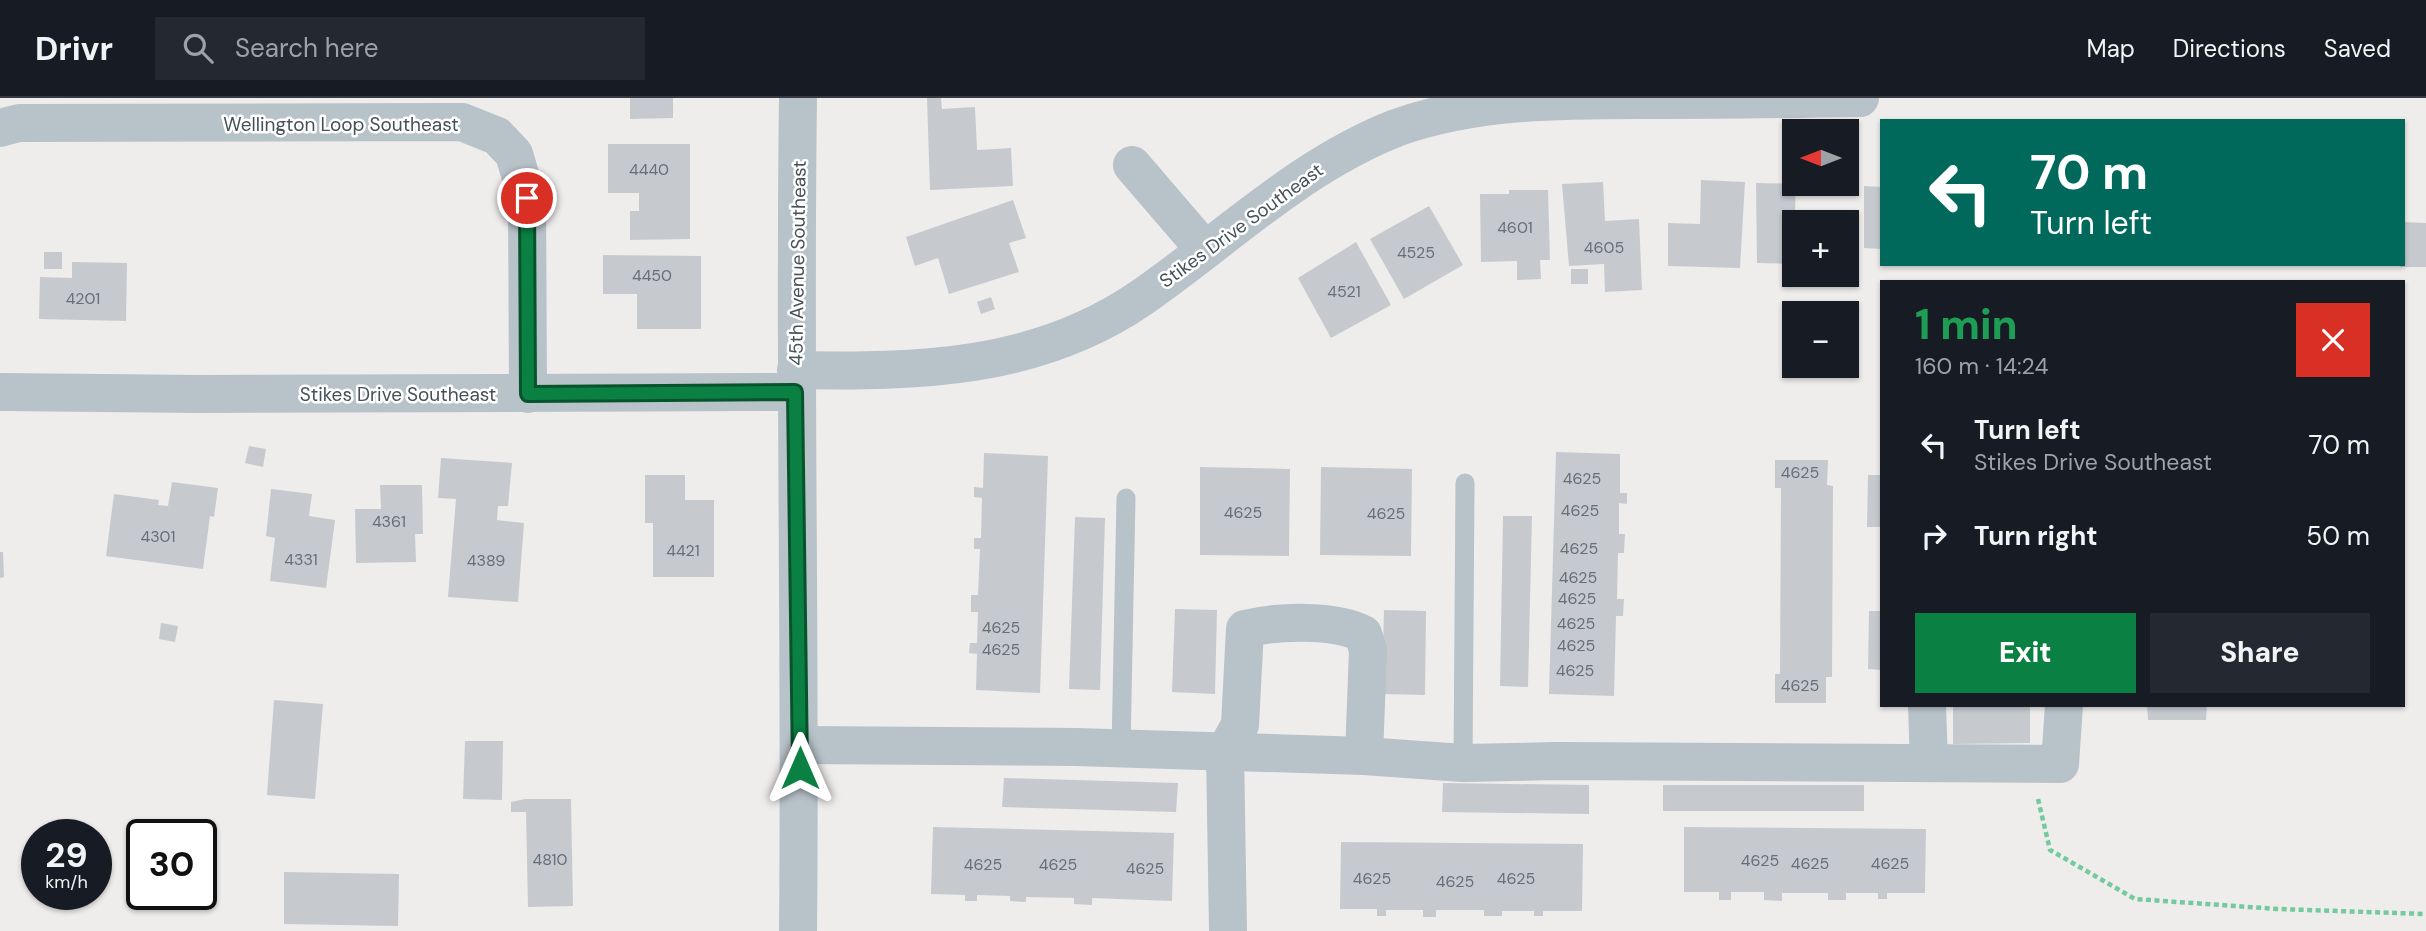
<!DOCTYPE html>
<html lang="en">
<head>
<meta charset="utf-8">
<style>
  body { margin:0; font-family:"DM Sans",sans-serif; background:#242831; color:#f1f3f6; height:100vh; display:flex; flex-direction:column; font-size:26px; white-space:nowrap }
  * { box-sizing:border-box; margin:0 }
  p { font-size:23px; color:#9ea1a6 }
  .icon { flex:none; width:38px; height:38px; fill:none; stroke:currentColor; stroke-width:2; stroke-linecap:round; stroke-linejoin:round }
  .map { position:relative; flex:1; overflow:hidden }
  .panel { position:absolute; left:1880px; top:182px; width:525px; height:427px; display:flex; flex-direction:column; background:#171b24; border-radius:0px; box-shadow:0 2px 5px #0004 }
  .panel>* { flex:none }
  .banner { position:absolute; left:1880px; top:21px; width:525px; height:147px; border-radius:0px; box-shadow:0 2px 5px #0004; background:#00695c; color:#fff; overflow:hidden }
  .needle { width:46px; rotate:270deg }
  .fabs { position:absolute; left:1782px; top:21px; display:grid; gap:14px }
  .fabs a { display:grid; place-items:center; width:77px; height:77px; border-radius:0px; background:#171b24; box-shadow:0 2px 5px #0004; font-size:35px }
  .speed { position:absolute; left:21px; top:721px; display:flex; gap:14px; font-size:35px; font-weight:700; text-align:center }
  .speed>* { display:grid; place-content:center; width:91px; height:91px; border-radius:50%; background:#171b24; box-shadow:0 2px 5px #0004; line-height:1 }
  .speed small { font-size:18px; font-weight:400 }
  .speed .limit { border:4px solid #111; border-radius:10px; background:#fff; color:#111 }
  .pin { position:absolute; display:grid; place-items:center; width:60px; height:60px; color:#fff; margin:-30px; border:4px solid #fff; border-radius:50%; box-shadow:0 2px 7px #0007 }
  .me { position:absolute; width:77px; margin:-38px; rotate:0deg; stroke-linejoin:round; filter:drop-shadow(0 0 5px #0008) }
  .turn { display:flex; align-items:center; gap:24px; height:147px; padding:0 35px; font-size:32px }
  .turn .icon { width:91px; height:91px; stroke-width:2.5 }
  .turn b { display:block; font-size:49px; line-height:60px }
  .round { display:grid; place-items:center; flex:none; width:74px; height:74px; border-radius:0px; background:#242831 }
  .overview { display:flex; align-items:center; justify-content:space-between; height:119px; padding:0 35px }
  h1 { font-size:42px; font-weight:800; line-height:52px; color:#1e9e55 }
  .button { display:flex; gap:14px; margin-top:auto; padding:14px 35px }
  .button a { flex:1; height:80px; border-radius:0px; background:#0b8043; color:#fff; font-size:28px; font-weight:800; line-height:80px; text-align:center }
  .button a+a { background:#242831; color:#f1f3f6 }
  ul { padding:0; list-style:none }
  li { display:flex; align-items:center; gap:21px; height:91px; padding:0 35px }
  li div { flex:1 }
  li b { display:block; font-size:26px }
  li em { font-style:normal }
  header { display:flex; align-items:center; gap:42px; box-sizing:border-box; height:98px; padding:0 35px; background:#171b24; border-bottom:2px solid #363941 }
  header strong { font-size:33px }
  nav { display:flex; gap:38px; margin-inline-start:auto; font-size:24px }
  .search { width:490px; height:63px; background:#242831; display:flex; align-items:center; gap:18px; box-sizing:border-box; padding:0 24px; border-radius:0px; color:#9ea1a6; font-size:26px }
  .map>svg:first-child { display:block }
</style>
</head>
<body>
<header>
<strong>Drivr</strong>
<div class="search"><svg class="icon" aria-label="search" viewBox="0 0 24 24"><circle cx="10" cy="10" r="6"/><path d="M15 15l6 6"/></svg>Search here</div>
<nav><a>Map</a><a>Directions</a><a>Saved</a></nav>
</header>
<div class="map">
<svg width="2426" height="833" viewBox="0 0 2426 833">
  <rect width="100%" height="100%" fill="#efecec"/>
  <g fill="#c6cacf">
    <polygon points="630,0 673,0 673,20 630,21"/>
    <polygon points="927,0 941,0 942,11 975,9 977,52 1011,50 1013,88 930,92"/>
    <polygon points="608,46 690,46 690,141 630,142 630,113 639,113 639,95 608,95"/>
    <polygon points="1701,82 1745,84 1740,170 1668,168 1668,125 1700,126"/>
    <polygon points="1603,84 1605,123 1639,121 1642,192 1605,194 1604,166 1569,168 1562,86"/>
    <polygon points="1756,85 1796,86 1795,114 1837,115 1837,124 1794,124 1794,166 1757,165"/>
    <polygon points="1864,88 1881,89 1881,151 1864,150"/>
    <polygon points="1509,92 1548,92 1550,162 1540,162 1541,181 1517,182 1517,163 1481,164 1480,96 1509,96"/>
    <polygon points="1013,102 1026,140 1009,145 1019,174 949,196 938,160 915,168 906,139"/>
    <polygon points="1429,108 1463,167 1404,201 1370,141"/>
    <polygon points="2403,124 2426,125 2426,169 2400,169"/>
    <polygon points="1356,144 1391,207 1331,240 1298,180"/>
    <rect x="44" y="154" width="18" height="17"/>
    <polygon points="603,157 701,158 701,231 637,231 637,196 603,196"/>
    <polygon points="72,164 127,165 126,223 39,221 40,179 72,180"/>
    <rect x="1571" y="171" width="17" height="15"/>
    <polygon points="991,199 995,211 981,216 977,204"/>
    <polygon points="249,348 266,351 263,369 245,365"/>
    <polygon points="1556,354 1620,356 1620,395 1627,395 1627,406 1619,405 1619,436 1625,436 1624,455 1618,455 1617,501 1624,501 1623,518 1616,518 1614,598 1549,596"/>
    <polygon points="984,355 1048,358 1040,595 976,592 977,556 969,555 970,545 977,545 978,514 971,514 971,497 978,497 980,451 974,451 974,440 981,440 982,400 974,399 974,389 983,390"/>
    <polygon points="441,360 512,365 508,408 498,408 497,422 524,425 518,504 448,499 456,401 438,400"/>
    <polygon points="1775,362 1828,362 1827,387 1833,388 1832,579 1826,579 1826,605 1775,605 1775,576 1780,576 1781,390 1775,390"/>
    <polygon points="1200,369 1290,371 1289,458 1200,457"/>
    <polygon points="1321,369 1412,371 1411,458 1320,457"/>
    <polygon points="645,377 685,377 685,402 714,402 714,479 653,479 653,425 645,425"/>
    <polygon points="1868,377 1881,377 1881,429 1867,429"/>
    <polygon points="172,384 218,390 214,419 210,418 203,471 106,458 114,396 159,402 158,407 168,408"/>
    <polygon points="380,387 422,387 423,436 415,436 416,464 356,465 355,411 381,411"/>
    <polygon points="271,391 312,396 309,418 335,422 326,490 270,483 275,440 266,438"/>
    <polygon points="1503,418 1532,418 1528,589 1500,588"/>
    <polygon points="1075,419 1105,420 1100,592 1069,591"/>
    <polygon points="0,454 3,454 4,479 0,480"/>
    <polygon points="1175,511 1217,512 1215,596 1172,594"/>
    <polygon points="1384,512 1426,513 1425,597 1382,596"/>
    <polygon points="1869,513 1881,513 1881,572 1868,571"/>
    <polygon points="161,525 178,528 175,544 159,541"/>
    <polygon points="274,602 323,606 315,701 267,697"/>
    <polygon points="1953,607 2030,607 2030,645 1953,646"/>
    <polygon points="2147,607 2207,607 2206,622 2148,622"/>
    <polygon points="465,643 503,643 502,702 463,701"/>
    <polygon points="1004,680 1178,685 1176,714 1002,709"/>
    <polygon points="1443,685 1589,687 1589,716 1442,714"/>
    <rect x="1663" y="687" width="201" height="26"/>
    <polygon points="525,701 571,701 573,808 528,809 526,714 511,714 511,704"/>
    <polygon points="933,729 1174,735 1172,803 1092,800 1092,807 1074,806 1074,800 1026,799 1026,804 1010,803 1010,798 977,797 977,803 965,803 965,797 931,796"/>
    <polygon points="1684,729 1926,731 1925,795 1887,795 1887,801 1878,801 1878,795 1846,795 1846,802 1828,802 1828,795 1782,795 1782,803 1764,802 1764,794 1731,794 1731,802 1719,802 1719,794 1684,794"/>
    <polygon points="1341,744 1583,746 1582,813 1543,813 1543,818 1534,818 1534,813 1502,813 1502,818 1484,818 1484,812 1436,812 1436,819 1423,819 1423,812 1386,812 1386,818 1377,818 1377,811 1340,811"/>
    <polygon points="284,774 399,776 398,828 284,826"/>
  </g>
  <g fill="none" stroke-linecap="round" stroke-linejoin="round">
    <polyline stroke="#73ca9c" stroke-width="4.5" stroke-dasharray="5 3.5" stroke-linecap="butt" points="2038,701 2050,752 2135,801 2278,811 2426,816"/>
    <g stroke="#b8c2c9" stroke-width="19">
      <polyline points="1121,651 1126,400"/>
      <polyline points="1463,665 1465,385"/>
    </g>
    <g stroke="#b8c2c9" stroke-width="38">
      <polyline points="0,30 19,25 462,24 497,38 514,56 527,100 528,296"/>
      <polyline points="1132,67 1205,152"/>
      <path d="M796,272C918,274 1036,272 1141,200C1225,142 1299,68 1396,30C1479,0 1573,2 1661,2C1727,2 1794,1 1860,0"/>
      <polyline points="0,294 200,296 795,294"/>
      <polyline points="1927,607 1929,665"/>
      <polyline points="800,647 1076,649 1364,658 1463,665 1557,663 2060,666 2064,607"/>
      <path d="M798,833C801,555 794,278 798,0"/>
      <path d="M1228,833L1225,654L1240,627L1245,531C1276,523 1335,521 1363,536L1368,552L1364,658"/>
    </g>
  </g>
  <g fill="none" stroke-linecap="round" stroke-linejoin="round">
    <g stroke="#07532c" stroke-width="18">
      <polyline id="route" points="527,100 528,296 795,294 800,670"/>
    </g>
    <use href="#route" stroke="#0b8043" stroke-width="12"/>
  </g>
  <g text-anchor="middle" stroke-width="5" stroke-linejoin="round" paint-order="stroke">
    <g font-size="16" fill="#656f76">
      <text x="649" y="77">4440</text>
      <text x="1515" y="135">4601</text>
      <text x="1604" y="155">4605</text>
      <text x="1416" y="160">4525</text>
      <text x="652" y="183">4450</text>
      <text x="1344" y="199">4521</text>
      <text x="83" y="206">4201</text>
      <text x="1800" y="380">4625</text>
      <text x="1582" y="386">4625</text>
      <text x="1580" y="418">4625</text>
      <text x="1243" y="420">4625</text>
      <text x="1386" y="421">4625</text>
      <text x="389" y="429">4361</text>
      <text x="158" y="444">4301</text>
      <text x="1579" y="456">4625</text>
      <text x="683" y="458">4421</text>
      <text x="301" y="467">4331</text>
      <text x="486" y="468">4389</text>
      <text x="1578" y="485">4625</text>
      <text x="1577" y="506">4625</text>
      <text x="1576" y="531">4625</text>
      <text x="1001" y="535">4625</text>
      <text x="1576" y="553">4625</text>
      <text x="1001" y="557">4625</text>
      <text x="1575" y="578">4625</text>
      <text x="1800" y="593">4625</text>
      <text x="550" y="767">4810</text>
      <text x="1760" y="768">4625</text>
      <text x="1810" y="771">4625</text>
      <text x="1890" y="771">4625</text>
      <text x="983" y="772">4625</text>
      <text x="1058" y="772">4625</text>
      <text x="1145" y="776">4625</text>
      <text x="1372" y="786">4625</text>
      <text x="1516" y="786">4625</text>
      <text x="1455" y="789">4625</text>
    </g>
    <g font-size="19" fill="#455159" stroke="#fff">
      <text x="341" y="33">Wellington Loop Southeast</text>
      <text transform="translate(1241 127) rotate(-36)" y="7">Stikes Drive Southeast</text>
      <text transform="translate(797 165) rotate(-89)" y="7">45th Avenue Southeast</text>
      <text x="398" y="303">Stikes Drive Southeast</text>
    </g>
  </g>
</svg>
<div class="fabs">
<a><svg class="needle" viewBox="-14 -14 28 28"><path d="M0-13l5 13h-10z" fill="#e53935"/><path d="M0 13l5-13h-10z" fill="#9ea1a6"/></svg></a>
<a>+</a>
<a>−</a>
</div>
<div class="speed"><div>29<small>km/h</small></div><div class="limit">30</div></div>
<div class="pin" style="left:527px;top:100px;background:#d93025"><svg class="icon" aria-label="arrive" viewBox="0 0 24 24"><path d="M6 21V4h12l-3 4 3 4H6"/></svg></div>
<svg class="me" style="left:800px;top:670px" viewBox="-20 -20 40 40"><path d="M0-17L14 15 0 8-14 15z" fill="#0b8043" stroke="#fff" stroke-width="4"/></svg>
<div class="banner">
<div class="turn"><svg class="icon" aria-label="left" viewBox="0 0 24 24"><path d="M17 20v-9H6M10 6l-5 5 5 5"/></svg><div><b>70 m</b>Turn left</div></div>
</div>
<section class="panel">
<div class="overview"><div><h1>1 min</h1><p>160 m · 14:24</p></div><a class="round" style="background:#d93025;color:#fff"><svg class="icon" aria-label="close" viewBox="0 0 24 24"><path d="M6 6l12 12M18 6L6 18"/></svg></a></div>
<ul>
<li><svg class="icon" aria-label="left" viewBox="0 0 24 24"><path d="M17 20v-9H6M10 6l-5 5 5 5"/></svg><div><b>Turn left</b><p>Stikes Drive Southeast</p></div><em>70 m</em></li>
<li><svg class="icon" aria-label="right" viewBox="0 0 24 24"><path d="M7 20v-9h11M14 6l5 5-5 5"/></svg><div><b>Turn right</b></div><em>50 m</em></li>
</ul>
<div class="button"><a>Exit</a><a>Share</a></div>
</section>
</div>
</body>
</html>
